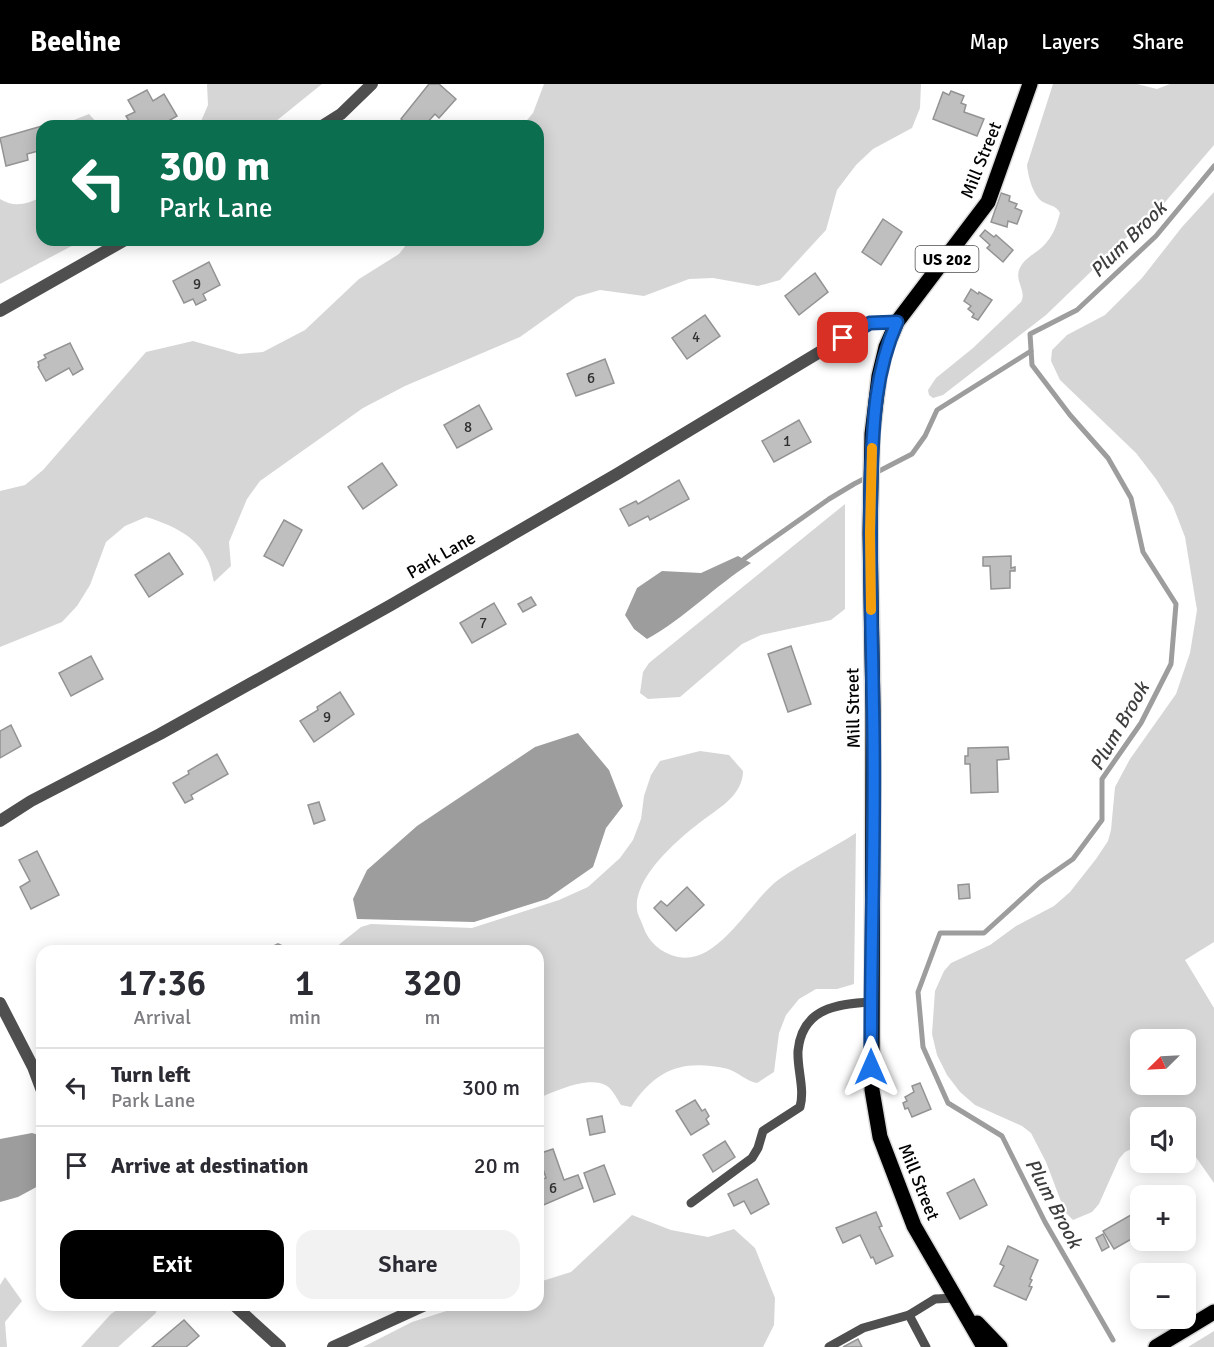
<!DOCTYPE html>
<html lang="en">
<head>
<meta charset="utf-8">
<style>
  body { margin:0; font-family:Signika,sans-serif; background:#f2f2f3; color:#2b2b33; height:100vh; display:flex; flex-direction:column; font-size:22px; white-space:nowrap }
  * { box-sizing:border-box; margin:0 }
  p { font-size:20px; color:#7c7c81 }
  .icon { flex:none; width:33px; height:33px; fill:none; stroke:currentColor; stroke-width:2; stroke-linecap:round; stroke-linejoin:round }
  .map { position:relative; flex:1; overflow:hidden }
  .drawer { position:absolute; left:36px; top:861px; width:508px; height:366px; display:flex; flex-direction:column; background:#fff; border-radius:18px; box-shadow:0 3px 15px #0003 }
  .drawer>* { flex:none }
  .top-card { position:absolute; left:36px; top:36px; width:508px; height:126px; border-radius:18px; box-shadow:0 3px 15px #0003; background:#0b6e4f; color:#fff; overflow:hidden }
  .needle { width:39px; rotate:246deg }
  .buttons { position:absolute; left:1130px; top:945px; display:grid; gap:12px }
  .buttons a { display:grid; place-items:center; width:66px; height:66px; border-radius:12px; background:#fff; box-shadow:0 3px 15px #0003; font-size:30px }
  .pin { position:absolute; display:grid; place-items:center; width:51px; height:51px; color:#fff; margin:-26px; border-radius:12px; box-shadow:0 3px 9px #0006 }
  .me { position:absolute; width:66px; margin:-33px; rotate:0deg; stroke-linejoin:round; filter:drop-shadow(0 0 4px #0008) }
  .turn { display:flex; align-items:center; gap:21px; height:126px; padding:0 24px; font-size:27px }
  .turn .icon { width:78px; height:78px; stroke-width:2.5 }
  .turn b { display:block; font-size:42px; line-height:51px }
  .eta { display:flex; justify-content:space-evenly; align-items:center; height:102px; text-align:center }
  .eta b { font-size:36px; font-weight:600; line-height:42px }
  .action { display:flex; gap:12px; margin-top:auto; padding:12px 24px }
  .action a { flex:1; height:69px; border-radius:18px; background:#000; color:#fff; font-size:24px; font-weight:600; line-height:69px; text-align:center }
  .action a+a { background:#f2f2f3; color:#2b2b33 }
  ul { padding:0; list-style:none }
  li { display:flex; align-items:center; gap:18px; height:78px; padding:0 24px; border-top:2px solid #e1e1e2 }
  li div { flex:1 }
  li b { display:block; font-size:22px }
  li em { font-style:normal }
  header { display:flex; align-items:center; gap:36px; box-sizing:border-box; height:84px; padding:0 30px; background:#000; color:#fff }
  header strong { font-size:28px }
  nav { display:flex; gap:33px; margin-inline-start:auto; font-size:21px }
  .map>svg:first-child { display:block }
</style>
</head>
<body>
<header>
<strong>Beeline</strong>
<nav><a>Map</a><a>Layers</a><a>Share</a></nav>
</header>
<div class="map">
<svg width="1214" height="1263" viewBox="0 0 1214 1263">
  <rect width="100%" height="100%" fill="#fff"/>
  <g fill="#d6d6d6" fill-rule="evenodd">
    <polygon points="207,0 322,0 270,42 199,42 208,21"/>
    <path d="M544,0H921L920,24L912,44L873,65L856,81L837,106L826,146L780,196L758,202L713,194L689,195L644,212L600,206L576,213L520,253L405,302L363,324L260,397L247,415L229,458L231,482L214,498C212,491 211,482 207,475C196,451 169,440 146,433L125,442L106,458L90,501L77,522L62,538L0,563V407L25,401L43,386L146,268L193,257L239,270L263,268L305,246L359,195L399,170L410,156H538V42H522L533,29Z"/>
    <path d="M1053,0H1137L1157,5L1170,0H1214V61L1160,124L1132,148L1046,231L943,311L933,314L929,311L928,306L936,294L973,264L1021,218C1027,207 1015,198 1019,186C1024,173 1038,169 1046,159C1054,150 1057,140 1060,129C1056,121 1050,122 1043,118C1033,112 1028,92 1027,81Z"/>
    <polygon points="89,30 100,42 69,42 69,38"/>
    <path d="M1214,108V858L1185,876L1214,924V1099L1193,1069L1185,1062V1034H1140V1061L1125,1068L1119,1075L1099,1120L1092,1128L1073,1136L1065,1128L1046,1078L1031,1049L1022,1042L975,1021L960,1008L947,991L937,971L932,950L935,907L944,887L951,879L990,861L1016,842L1054,822L1070,808L1096,775L1108,757L1111,746L1115,703L1130,675L1176,610L1190,569L1197,526L1185,453L1173,422L1156,395L1136,369L1060,296L1051,277L1052,266L1067,251L1105,231L1142,194L1182,143ZM1140,956H1185V1000H1140Z"/>
    <path d="M42,113V156H83L0,200V115C14,124 27,120 42,113Z"/>
    <polygon points="845,420 845,525 831,536 761,551 742,560 680,613 648,615 640,609 643,588 649,579"/>
    <path d="M700,667L729,671L743,687C743,707 726,720 710,731C685,749 634,790 637,825C637,830 641,836 643,842C648,858 661,869 678,873C719,881 750,817 778,796C802,779 831,765 856,749L854,900L837,905H816L799,915L786,931L779,949L774,988L757,999C746,997 738,988 728,985C683,975 656,985 631,1023L621,1021C617,1015 613,1006 607,1002C589,991 556,1007 539,1014L538,867H337L336,863L361,843L371,840L472,844L559,816L588,803L620,774L633,756L641,735L644,712L651,691L660,677Z"/>
    <polygon points="632,1131 671,1146 708,1153 734,1145 755,1164 775,1214 774,1241 763,1263 363,1263 412,1238 465,1221 538,1221 539,1198 571,1188"/>
    <polygon points="5,1193 22,1217 5,1238 7,1263 0,1263 0,1201"/>
    <polygon points="124,1221 157,1221 156,1229 118,1263 81,1263 111,1230"/>
    <polygon points="1214,1247 1214,1263 1188,1263"/>
  </g>
  <g fill="#9d9d9d">
    <path d="M738,472L751,479C715,502 685,534 647,555L634,545L625,531L637,504L662,487L701,489Z"/>
    <polygon points="578,649 609,686 623,722 606,744 593,783 547,815 474,838 357,835 353,815 367,786 417,742 535,663"/>
    <polygon points="278,859 295,867 261,867"/>
    <polygon points="32,1049 42,1052 42,1100 18,1113 0,1118 0,1055"/>
  </g>
  <g fill="none" stroke-linecap="round" stroke-linejoin="round">
    <g stroke="#9d9d9d" stroke-width="5">
      <polyline points="744,475 829,415 854,400 912,370 925,352 937,326 1031,267"/>
      <polyline points="1113,1256 1045,1138 1002,1052 948,1019 923,963 918,908 940,849 984,849 1040,798 1073,775 1102,736 1102,695 1141,639 1171,580 1176,520 1143,468 1131,414 1108,374 1070,331 1032,281 1030,250 1077,226 1156,152 1214,82"/>
    </g>
  </g>
  <g fill="#bfbfbf" stroke="#939393" stroke-width="1.5">
    <polygon points="429,0 439,0 456,15 439,34 435,30 424,42 409,42 401,35"/>
    <polygon points="147,6 153,17 164,10 177,32 160,42 132,42 126,32 135,28 128,16"/>
    <polygon points="951,7 964,12 961,19 966,21 964,28 984,35 977,52 933,35 943,8 949,11"/>
    <polygon points="42,42 42,66 27,70 28,76 6,82 0,54"/>
    <polygon points="1001,109 1010,112 1009,117 1017,120 1015,124 1022,127 1017,140 1008,137 1007,143 991,138"/>
    <polygon points="883,135 902,148 881,181 862,168"/>
    <polygon points="985,146 994,153 996,151 1013,166 1003,178 987,164 990,161 980,152"/>
    <polygon points="209,178 220,201 203,210 206,216 196,221 193,215 184,219 173,197"/>
    <polygon points="815,189 828,208 799,231 785,212"/>
    <polygon points="971,205 978,210 979,208 992,216 978,236 972,233 974,230 968,225 971,222 964,217"/>
    <polygon points="705,231 720,252 687,275 672,254"/>
    <polygon points="70,259 83,285 73,291 69,284 46,297 38,283 39,282 38,278 46,274 44,271"/>
    <polygon points="605,275 614,299 576,312 567,290"/>
    <polygon points="479,321 492,345 457,364 444,341"/>
    <polygon points="799,336 811,358 774,378 762,357"/>
    <polygon points="382,379 397,401 363,425 348,403"/>
    <polygon points="679,396 689,415 650,436 648,432 629,442 620,425 636,417 638,420"/>
    <polygon points="284,436 302,446 283,482 264,472"/>
    <polygon points="169,469 183,490 149,513 135,491"/>
    <polygon points="1011,472 1011,484 1015,483 1015,487 1010,487 1010,504 991,505 990,482 983,482 983,473"/>
    <polygon points="531,513 536,521 523,528 518,520"/>
    <polygon points="494,519 506,540 472,559 460,539"/>
    <polygon points="791,562 811,620 788,628 768,570"/>
    <polygon points="91,572 103,595 71,612 59,589"/>
    <polygon points="340,608 354,630 314,658 300,637 318,626 317,623"/>
    <polygon points="11,641 21,662 0,674 0,647"/>
    <polygon points="1008,663 1009,675 997,676 998,708 971,709 970,680 965,680 965,672 968,672 968,664"/>
    <polygon points="217,670 228,690 191,711 193,715 185,719 173,699 189,690 188,687"/>
    <polygon points="319,718 325,736 314,740 308,721"/>
    <polygon points="37,767 59,811 31,825 20,803 30,797 19,776"/>
    <polygon points="969,800 970,814 959,815 958,801"/>
    <polygon points="687,803 704,821 676,847 654,824 661,817 667,822"/>
    <polygon points="920,999 931,1025 912,1033 908,1024 905,1025 903,1019 907,1017 905,1013 914,1008 912,1002"/>
    <polygon points="695,1016 702,1027 705,1025 709,1032 706,1035 709,1040 691,1051 676,1027"/>
    <polygon points="602,1032 605,1048 590,1051 587,1035"/>
    <polygon points="725,1057 735,1073 713,1088 703,1071"/>
    <polygon points="553,1065 564,1096 578,1091 583,1104 539,1123 538,1096 546,1094 538,1070"/>
    <polygon points="604,1081 615,1110 594,1118 584,1089"/>
    <polygon points="757,1095 769,1120 751,1130 744,1117 734,1122 728,1110"/>
    <polygon points="974,1095 987,1121 960,1135 947,1109"/>
    <polygon points="876,1128 882,1142 879,1143 893,1172 876,1180 873,1173 871,1174 860,1151 843,1159 836,1144"/>
    <polygon points="1136,1128 1140,1136 1140,1151 1138,1152 1142,1158 1137,1161 1133,1154 1114,1165 1103,1147"/>
    <polygon points="1103,1150 1109,1163 1102,1167 1096,1154"/>
    <polygon points="1008,1162 1038,1176 1030,1195 1032,1196 1029,1202 1032,1203 1026,1216 994,1202 1004,1182 1000,1180"/>
    <polygon points="331,1221 345,1221 333,1226"/>
    <polygon points="184,1236 199,1252 186,1263 152,1263"/>
    <polygon points="858,1255 862,1263 843,1263"/>
  </g>
  <g fill="none" stroke-linecap="round" stroke-linejoin="round">
    <g stroke="#dbdbdb" stroke-width="18">
      <g id="primary">
        <polyline points="977,1239 1000,1263"/>
        <polyline points="984,1263 914,1142 880,1053 872,1006 873,626 870,449 872,350 879,292 886,263 897,238 988,118 1030,0"/>
        <polyline points="1156,1263 1214,1228"/>
      </g>
    </g>
    <g stroke="#4f4f4f" stroke-width="9">
      <path d="M691,1119L752,1074L758,1064L763,1047L800,1023C805,1005 797,985 798,967C802,924 837,920 871,918"/>
      <polyline points="909,1231 935,1215 955,1214"/>
      <polyline points="829,1263 863,1244 909,1231 926,1263"/>
    </g>
    <g stroke="#4f4f4f" stroke-width="12">
      <polyline points="322,42 341,30 372,0"/>
      <polyline points="0,227 125,156"/>
      <polyline points="0,737 31,717 160,650 391,521 617,390 843,254 870,239 897,238"/>
      <polyline points="0,919 33,983 42,1007"/>
      <polyline points="234,1221 280,1263"/>
      <polyline points="333,1263 425,1221"/>
    </g>
    <use href="#primary" stroke="#000" stroke-width="15"/>
  </g>
  <g fill="none" stroke-linecap="round" stroke-linejoin="round">
    <g stroke="#114b97" stroke-width="15">
      <path id="route" d="M843,254L870,239L897,238C874,290 873,342 871,398C869,473 872,549 873,625C876,744 870,864 871,983"/>
    </g>
    <use href="#route" stroke="#1a73e8" stroke-width="10"/>
    <polyline stroke="#f59e0b" stroke-width="10" points="871,526 870,449 872,364"/>
  </g>
  <g text-anchor="middle" stroke-width="4.5" stroke-linejoin="round" paint-order="stroke">
    <g font-size="15" fill="#303030">
      <text x="197" y="205">9</text>
      <text x="696" y="258">4</text>
      <text x="591" y="299">6</text>
      <text x="468" y="348">8</text>
      <text x="787" y="362">1</text>
      <text x="483" y="544">7</text>
      <text x="327" y="638">9</text>
      <text x="553" y="1109">6</text>
    </g>
    <rect fill="#fff" stroke="#4c4c4c" stroke-width="1.5" x="915.5" y="162" width="63" height="26" rx="4.5"/>
    <g font-size="16" font-weight="bold" fill="#000">
      <text x="947" y="181">US 202</text>
    </g>
    <g font-size="18" fill="#000" stroke="#fff">
      <text transform="translate(981 76) rotate(-68)" y="6">Mill Street</text>
      <text transform="translate(441 471) rotate(-30)" y="6">Park Lane</text>
      <text transform="translate(853 624) rotate(-91)" y="6">Mill Street</text>
      <text transform="translate(919 1098) rotate(68)" y="6">Mill Street</text>
    </g>
    <g font-size="20" font-style="italic" fill="#3e3e3e" stroke="#fff">
      <text transform="translate(1128 155) rotate(-45)" y="7">Plum Brook</text>
      <text transform="translate(1119 642) rotate(-60)" y="7">Plum Brook</text>
      <text transform="translate(1054 1119) rotate(62)" y="7">Plum Brook</text>
    </g>
  </g>
</svg>
<div class="buttons">
<a><svg class="needle" viewBox="-14 -14 28 28"><path d="M0-13l5 13h-10z" fill="#e53935"/><path d="M0 13l5-13h-10z" fill="#7c7c81"/></svg></a>
<a><svg class="icon" aria-label="sound" viewBox="0 0 24 24"><path d="M4 9h4l5-4v14l-5-4H4zM17 9q2 3 0 6"/></svg></a>
<a>+</a>
<a>−</a>
</div>
<div class="pin" style="left:843px;top:254px;background:#d93025"><svg class="icon" aria-label="arrive" viewBox="0 0 24 24"><path d="M6 21V4h12l-3 4 3 4H6"/></svg></div>
<svg class="me" style="left:871px;top:983px" viewBox="-20 -20 40 40"><path d="M0-17L14 15 0 8-14 15z" fill="#1a73e8" stroke="#fff" stroke-width="4"/></svg>
<div class="top-card">
<div class="turn"><svg class="icon" aria-label="left" viewBox="0 0 24 24"><path d="M17 20v-9H6M10 6l-5 5 5 5"/></svg><div><b>300 m</b>Park Lane</div></div>
</div>
<section class="drawer">
<div class="eta">
<div><b>17:36</b><p>Arrival</p></div>
<div><b>1</b><p>min</p></div>
<div><b>320</b><p>m</p></div>
</div>
<ul>
<li><svg class="icon" aria-label="left" viewBox="0 0 24 24"><path d="M17 20v-9H6M10 6l-5 5 5 5"/></svg><div><b>Turn left</b><p>Park Lane</p></div><em>300 m</em></li>
<li><svg class="icon" aria-label="arrive" viewBox="0 0 24 24"><path d="M6 21V4h12l-3 4 3 4H6"/></svg><div><b>Arrive at destination</b></div><em>20 m</em></li>
</ul>
<div class="action"><a>Exit</a><a>Share</a></div>
</section>
</div>
</body>
</html>
